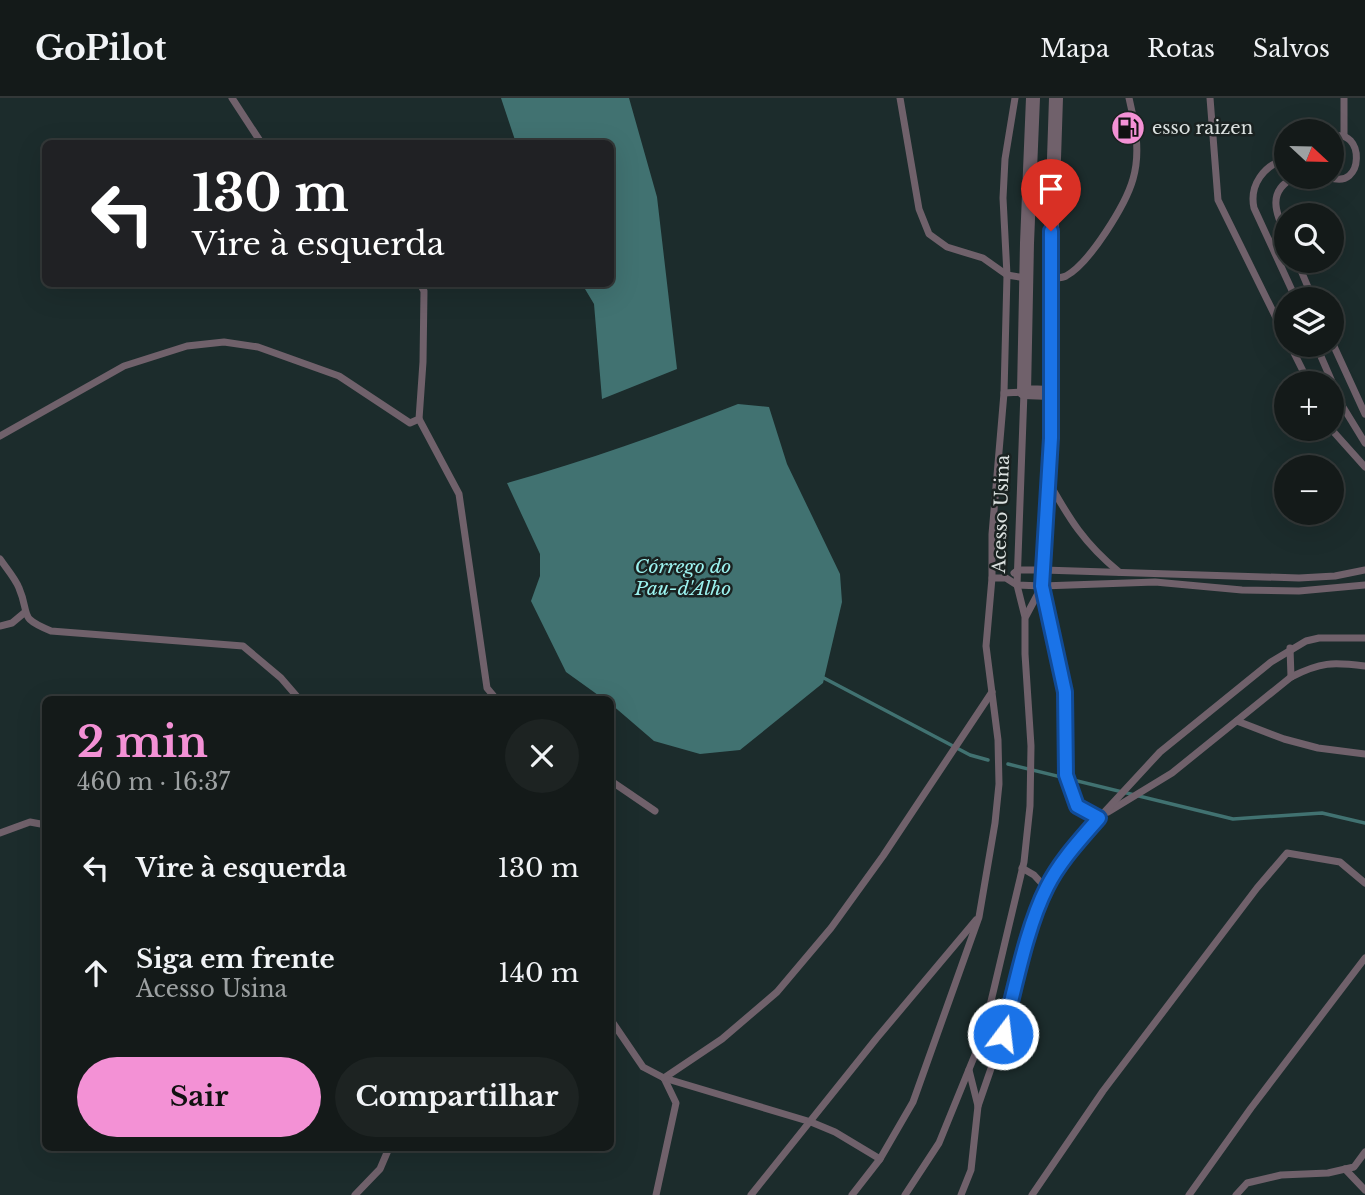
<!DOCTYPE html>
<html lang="pt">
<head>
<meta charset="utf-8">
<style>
  body { margin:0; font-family:"Libre Baskerville",serif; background:#1d2322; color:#f1f3f6; height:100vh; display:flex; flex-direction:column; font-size:26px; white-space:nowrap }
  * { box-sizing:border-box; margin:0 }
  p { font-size:23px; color:#9da1a2 }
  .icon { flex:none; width:38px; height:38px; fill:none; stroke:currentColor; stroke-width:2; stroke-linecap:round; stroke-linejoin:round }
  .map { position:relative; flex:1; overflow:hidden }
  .sheet { position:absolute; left:42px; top:598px; width:572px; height:455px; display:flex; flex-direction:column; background:#141a19; border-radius:10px; box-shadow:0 7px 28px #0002,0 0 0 2px #333838 }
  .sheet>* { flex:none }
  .banner { position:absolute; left:42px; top:42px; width:572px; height:147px; border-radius:10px; box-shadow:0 7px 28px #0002,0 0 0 2px #333838; background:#202124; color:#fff; overflow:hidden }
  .needle { width:46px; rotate:112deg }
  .controls { position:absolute; left:1274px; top:21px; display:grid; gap:14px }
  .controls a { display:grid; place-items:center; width:70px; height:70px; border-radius:50%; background:#141a19; box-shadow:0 7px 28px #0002,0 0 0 2px #333838; font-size:35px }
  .pin { position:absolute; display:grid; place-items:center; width:60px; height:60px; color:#fff; margin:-72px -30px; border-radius:50% 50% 50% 0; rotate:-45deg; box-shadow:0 0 7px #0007 }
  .pin .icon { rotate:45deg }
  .me { position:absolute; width:77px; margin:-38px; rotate:15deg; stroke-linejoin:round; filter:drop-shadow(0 0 5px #0008) }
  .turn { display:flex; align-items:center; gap:24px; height:147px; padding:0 35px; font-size:32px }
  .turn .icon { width:91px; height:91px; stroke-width:2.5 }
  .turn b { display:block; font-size:49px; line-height:60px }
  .round { display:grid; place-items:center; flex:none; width:74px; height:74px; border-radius:37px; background:#1d2322 }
  .summary { display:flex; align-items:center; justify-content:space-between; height:119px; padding:0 35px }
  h1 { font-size:42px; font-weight:800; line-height:52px; color:#f391d5 }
  .primary-button { display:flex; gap:14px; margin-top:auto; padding:14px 35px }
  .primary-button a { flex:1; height:80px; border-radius:42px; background:#f391d5; color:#111; font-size:28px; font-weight:800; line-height:80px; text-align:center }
  .primary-button a+a { background:#1d2322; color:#f1f3f6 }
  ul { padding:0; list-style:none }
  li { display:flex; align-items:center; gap:21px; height:105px; padding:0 35px }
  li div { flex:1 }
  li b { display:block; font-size:26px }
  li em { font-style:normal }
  header { display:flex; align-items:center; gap:42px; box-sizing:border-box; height:98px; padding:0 35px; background:#141a19; border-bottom:2px solid #333838 }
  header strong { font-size:33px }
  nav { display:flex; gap:38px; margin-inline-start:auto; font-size:24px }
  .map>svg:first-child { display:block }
</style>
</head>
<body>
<header>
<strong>GoPilot</strong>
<nav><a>Mapa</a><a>Rotas</a><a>Salvos</a></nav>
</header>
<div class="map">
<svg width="1365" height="1097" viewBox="0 0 1365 1097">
  <rect width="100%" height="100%" fill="#1a2221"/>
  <path fill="#1c2c2c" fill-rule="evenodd" d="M0,0H1365V1097H0ZM1286,33H1332V79H1286ZM46,46H611V186H46ZM1286,117H1332V163H1286ZM1286,201H1332V247H1286ZM1286,285H1332V331H1286ZM1286,369H1332V415H1286ZM46,602H611V1050H46Z"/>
  <g fill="#417271">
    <polygon points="501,0 629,0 657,99 677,271 602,301 594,206 582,186 611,186 611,46 516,45"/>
    <path d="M738,306L769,309L787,366L840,476L842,504L823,585L740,652L700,656L654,643L611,606V602H605L566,574L531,503L540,478V456L507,385C586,363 662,336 738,306Z"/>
  </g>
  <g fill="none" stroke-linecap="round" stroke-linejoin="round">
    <g stroke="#417271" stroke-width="3.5">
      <polyline points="822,579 970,657 988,662"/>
      <polyline points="1008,666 1233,721 1322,715 1365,725"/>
    </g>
    <g stroke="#70616b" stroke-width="7">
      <polyline points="232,0 262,46"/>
      <polyline points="900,0 919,111 929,136 947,149 983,160 1007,177 1026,180"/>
      <polyline points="1210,0 1218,102 1286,240"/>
      <polyline points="1344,38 1344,0"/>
      <path d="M1286,61C1264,67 1249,87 1254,110L1296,201"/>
      <path d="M1329,79C1365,94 1365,28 1332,39"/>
      <path d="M1286,138C1276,115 1266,93 1295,79"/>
      <polyline points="1297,163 1313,201"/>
      <path d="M1050,181C1055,180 1062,180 1066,178C1090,165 1126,106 1133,81C1141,54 1135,26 1129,0"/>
      <polyline points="1332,244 1365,316"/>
      <polyline points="1290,247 1309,285"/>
      <polyline points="1316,247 1343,309 1365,345"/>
      <polyline points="419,321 459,396 487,590 497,602"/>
      <polyline points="1331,331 1365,369"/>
      <polyline points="0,338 124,268 187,248 224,244 258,249 339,278 410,325 419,321 423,264 424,193 420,186"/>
      <path d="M1048,383C1070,422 1084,445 1119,474"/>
      <path d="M0,461C6,470 15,480 19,490C31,518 17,519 51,533L243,548L281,580L300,602"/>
      <polyline points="1014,475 1018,472 1043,472 1299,480 1335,478 1365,472"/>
      <polyline points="992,480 1006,480 1017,487 1042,488 1155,484 1242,492 1299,493 1365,487"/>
      <polyline points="1042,488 1065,594 1066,677 1077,708 1099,720"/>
      <polyline points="1026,518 1042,488 1051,340 1050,295"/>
      <polyline points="0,528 12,525 24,515"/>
      <polyline points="1290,550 1291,579"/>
      <polyline points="1237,623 1284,641 1318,650 1365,656"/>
      <polyline points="611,683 655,713"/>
      <path d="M1108,714L1172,675L1291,579C1321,564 1332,564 1365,568"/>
      <polyline points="0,735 30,724 46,727"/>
      <polyline points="1022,770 1034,777 1046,790"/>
      <polyline points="611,922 643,969 664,980 676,1005 656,1097"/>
      <polyline points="664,980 722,941 777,894 831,830 883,758 992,594"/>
      <polyline points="664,980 811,1024 835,1034 880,1061"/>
      <polyline points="978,1008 1003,936 1033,824 1046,790 1062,764 1099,720 1160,654 1271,564 1306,543 1319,540 1365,540"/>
      <polyline points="1345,1071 1365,1092"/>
      <polyline points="355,1097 380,1071 389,1050"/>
      <polyline points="751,1097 876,941 976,822"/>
      <polyline points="852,1097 880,1061 913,1004 979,819 995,725 999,686 998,642 986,548 992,480 992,436 1004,295 1007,177 1003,100 1005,61 1015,0"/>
      <polyline points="905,1097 939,1045 983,937 1024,764 1030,708 1031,648 1025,556 1025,519 1017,487 1024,294 1004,295"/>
      <polyline points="961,1097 971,1072 978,1008 969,972"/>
      <polyline points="1032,1097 1103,993 1257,790 1287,755 1340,764 1365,785"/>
      <polyline points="1189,1097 1251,1010 1365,860"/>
      <polyline points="1236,1097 1247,1085 1281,1077 1328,1075 1354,1069 1365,1054"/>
    </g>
    <polyline stroke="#70616b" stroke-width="14" points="1033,0 1027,145 1024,294 1050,295 1050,181 1056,0"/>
  </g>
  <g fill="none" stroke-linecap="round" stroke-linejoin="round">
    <g stroke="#114b97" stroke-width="18">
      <path id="route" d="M1003,936C1015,891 1026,830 1047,789C1060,763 1080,742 1099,720L1077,708L1066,677L1065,594L1042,488L1051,340V133"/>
    </g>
    <use href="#route" stroke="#1a73e8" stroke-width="12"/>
  </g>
  <defs>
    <g id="fuel-disc" transform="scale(1.75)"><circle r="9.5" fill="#f391d5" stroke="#1a2221"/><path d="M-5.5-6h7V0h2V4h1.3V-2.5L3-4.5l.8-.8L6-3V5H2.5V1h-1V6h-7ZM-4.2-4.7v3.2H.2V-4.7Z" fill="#111"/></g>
  </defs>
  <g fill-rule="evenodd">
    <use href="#fuel-disc" x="1128" y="30"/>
  </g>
  <g text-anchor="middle" stroke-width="5" stroke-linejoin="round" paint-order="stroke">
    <g font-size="18" fill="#dbe1e0" stroke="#1a2221" text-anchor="start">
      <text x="1152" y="36">esso raizen</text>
    </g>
    <g font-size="18" fill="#dbe1e0" stroke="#1a2221">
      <text transform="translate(1001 416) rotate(-88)" y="6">Acesso Usina</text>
    </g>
    <g font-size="19" font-style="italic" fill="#9cf2ef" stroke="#1a2221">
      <text x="683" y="475">Córrego do<tspan x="683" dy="22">Pau-d'Alho</tspan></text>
    </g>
  </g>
</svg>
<div class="controls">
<a><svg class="needle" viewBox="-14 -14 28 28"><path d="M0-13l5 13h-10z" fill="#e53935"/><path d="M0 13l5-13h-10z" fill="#9da1a2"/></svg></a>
<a><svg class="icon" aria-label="search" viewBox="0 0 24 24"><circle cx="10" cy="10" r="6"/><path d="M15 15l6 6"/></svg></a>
<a><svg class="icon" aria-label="layers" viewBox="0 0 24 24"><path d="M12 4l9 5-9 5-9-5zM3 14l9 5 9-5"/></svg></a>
<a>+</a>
<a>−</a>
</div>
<div class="pin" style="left:1051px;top:133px;background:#d93025"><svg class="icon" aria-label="arrive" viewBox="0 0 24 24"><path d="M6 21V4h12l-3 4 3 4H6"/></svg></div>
<svg class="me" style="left:1003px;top:936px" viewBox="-20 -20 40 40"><circle r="17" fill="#1a73e8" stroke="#fff" stroke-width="3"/><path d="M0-11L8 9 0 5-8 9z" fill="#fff"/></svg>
<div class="banner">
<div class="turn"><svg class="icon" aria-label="left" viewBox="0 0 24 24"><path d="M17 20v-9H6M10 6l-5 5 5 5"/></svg><div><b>130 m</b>Vire à esquerda</div></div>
</div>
<section class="sheet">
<div class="summary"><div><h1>2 min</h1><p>460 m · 16:37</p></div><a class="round"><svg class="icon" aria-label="close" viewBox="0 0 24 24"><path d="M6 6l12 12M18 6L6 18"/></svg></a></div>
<ul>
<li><svg class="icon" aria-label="left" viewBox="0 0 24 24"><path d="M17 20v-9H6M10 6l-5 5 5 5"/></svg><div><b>Vire à esquerda</b></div><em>130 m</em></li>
<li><svg class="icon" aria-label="ahead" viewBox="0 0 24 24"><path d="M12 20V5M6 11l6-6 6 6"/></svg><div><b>Siga em frente</b><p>Acesso Usina</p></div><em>140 m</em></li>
</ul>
<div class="primary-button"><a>Sair</a><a>Compartilhar</a></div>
</section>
</div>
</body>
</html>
